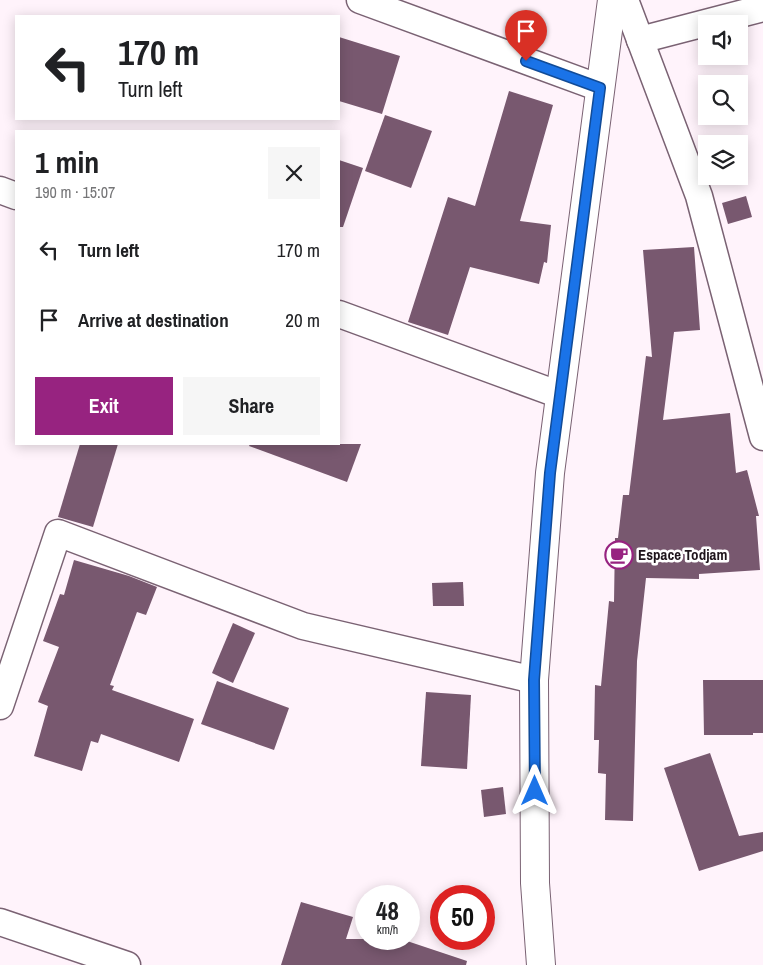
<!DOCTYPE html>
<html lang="en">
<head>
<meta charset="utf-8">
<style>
  body { margin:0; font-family:"Archivo Narrow",sans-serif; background:#f6f6f6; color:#202124; height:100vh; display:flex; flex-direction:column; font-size:19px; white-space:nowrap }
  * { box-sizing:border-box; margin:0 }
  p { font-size:16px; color:#757577 }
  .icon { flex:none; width:28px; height:28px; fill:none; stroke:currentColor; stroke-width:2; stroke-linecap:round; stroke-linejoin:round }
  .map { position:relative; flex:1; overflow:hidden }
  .side { position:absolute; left:15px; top:130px; width:325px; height:315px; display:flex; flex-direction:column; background:#fff; border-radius:0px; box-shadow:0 2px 12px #0003 }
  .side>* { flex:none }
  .banner { position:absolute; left:15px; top:15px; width:325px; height:105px; border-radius:0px; box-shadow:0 2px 12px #0003; background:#fff; color:#202124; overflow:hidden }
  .tools { position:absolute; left:698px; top:15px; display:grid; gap:10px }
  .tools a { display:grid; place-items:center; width:50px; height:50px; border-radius:0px; background:#fff; box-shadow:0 2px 12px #0003; font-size:25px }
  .speed { position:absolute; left:355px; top:885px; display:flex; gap:10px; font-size:25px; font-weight:700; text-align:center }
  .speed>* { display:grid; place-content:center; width:65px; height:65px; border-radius:50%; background:#fff; box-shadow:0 2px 12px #0003; line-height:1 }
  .speed small { font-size:12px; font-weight:400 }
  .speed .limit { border:8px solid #d22; background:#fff; color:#111 }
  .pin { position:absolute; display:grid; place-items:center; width:42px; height:42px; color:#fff; margin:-51px -21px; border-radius:50% 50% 50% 0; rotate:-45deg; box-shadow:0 0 5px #0007 }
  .pin .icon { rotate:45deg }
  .me { position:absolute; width:55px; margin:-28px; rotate:0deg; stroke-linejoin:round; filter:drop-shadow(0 0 4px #0008) }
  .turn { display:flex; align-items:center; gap:18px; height:105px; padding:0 20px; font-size:22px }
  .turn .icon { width:65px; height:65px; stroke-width:2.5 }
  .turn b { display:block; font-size:35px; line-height:42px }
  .round { display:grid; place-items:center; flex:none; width:52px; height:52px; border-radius:0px; background:#f6f6f6 }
  .head { display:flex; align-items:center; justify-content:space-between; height:85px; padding:0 20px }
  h1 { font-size:30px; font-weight:700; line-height:38px }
  .button { display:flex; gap:10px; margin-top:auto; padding:10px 20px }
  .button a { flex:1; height:58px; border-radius:0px; background:#972380; color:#fff; font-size:20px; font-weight:700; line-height:58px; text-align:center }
  .button a+a { background:#f6f6f6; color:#202124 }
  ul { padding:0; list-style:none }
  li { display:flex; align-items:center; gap:15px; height:70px; padding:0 20px }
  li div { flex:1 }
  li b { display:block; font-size:19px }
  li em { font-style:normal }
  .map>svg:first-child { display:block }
</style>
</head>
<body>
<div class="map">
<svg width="763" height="965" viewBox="0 0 763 965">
  <rect width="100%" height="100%" fill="#fff3fb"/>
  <g fill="#78586f">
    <polygon points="339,37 400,56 382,114 339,101"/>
    <polygon points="509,91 553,105 520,221 551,225 547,263 544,262 539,284 470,267 448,335 408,322 448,197 475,206"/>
    <polygon points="385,115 432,131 411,188 365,171"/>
    <polygon points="339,160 363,168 343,227 339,227"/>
    <polygon points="746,196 752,217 728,224 722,203"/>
    <polygon points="694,247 700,330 674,332 663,420 730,413 736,473 747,470 759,516 756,516 760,570 699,574 699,579 646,578 637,661 633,821 605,820 606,774 598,773 599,740 594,740 595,685 601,686 609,601 614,602 615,538 618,538 623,495 629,495 646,356 652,357 643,250"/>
    <polygon points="80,444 118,444 93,527 58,517"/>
    <polygon points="250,444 361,444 347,482 249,446"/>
    <polygon points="74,560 129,576 157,587 146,615 137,612 110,685 114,686 112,690 194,719 179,762 101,734 98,743 91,741 82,771 34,756 48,706 38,702 59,647 43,641 60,594 64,595"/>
    <polygon points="463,582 464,606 433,606 432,583"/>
    <polygon points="233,623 255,633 233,683 212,673"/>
    <polygon points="703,680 763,680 763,733 753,733 753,735 704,735"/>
    <polygon points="217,681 289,708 274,750 201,724"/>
    <polygon points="426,692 471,695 467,769 421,766"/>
    <polygon points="710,753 739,836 763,832 763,851 699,871 664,768"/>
    <polygon points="503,787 506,814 484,817 481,790"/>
    <polygon points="301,902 353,917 346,939 401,939 467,961 466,965 281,965"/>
  </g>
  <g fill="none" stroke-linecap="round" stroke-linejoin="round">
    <g stroke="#7a6273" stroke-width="29">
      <g id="street">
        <polyline points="360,0 600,88"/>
        <polyline points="625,0 699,196 763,437"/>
        <polyline points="640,40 763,8"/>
        <polyline points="0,190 16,196"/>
        <polyline points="339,314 560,395"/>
        <polyline points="0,706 58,533 303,626 534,680"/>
        <polyline points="0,922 127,965"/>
      </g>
    </g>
    <g stroke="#7a6273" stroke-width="30">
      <polyline id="secondary" points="541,965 535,883 534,680 550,473 612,0"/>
    </g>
    <use href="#street" stroke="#fff" stroke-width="26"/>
    <use href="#secondary" stroke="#fff" stroke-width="28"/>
  </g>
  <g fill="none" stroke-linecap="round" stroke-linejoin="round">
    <g stroke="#114b97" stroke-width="12">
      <polyline id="route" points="526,61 600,88 550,473 534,680 535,791"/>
    </g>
    <use href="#route" stroke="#1a73e8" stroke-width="9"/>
  </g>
  <defs>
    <g id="cafe-ring" transform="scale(1.4375)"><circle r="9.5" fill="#fff" stroke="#972380" stroke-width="1.5"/><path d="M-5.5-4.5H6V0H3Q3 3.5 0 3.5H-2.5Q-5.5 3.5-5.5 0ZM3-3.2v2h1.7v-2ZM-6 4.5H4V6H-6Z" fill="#972380"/></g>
  </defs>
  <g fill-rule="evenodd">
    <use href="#cafe-ring" x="619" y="555"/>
  </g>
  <g text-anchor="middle" stroke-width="5" stroke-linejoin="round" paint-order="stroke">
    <g font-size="15" font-weight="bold" fill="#1f151c" stroke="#fff" text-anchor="start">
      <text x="638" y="560">Espace Todjam</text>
    </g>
  </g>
</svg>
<div class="tools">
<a><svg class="icon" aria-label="sound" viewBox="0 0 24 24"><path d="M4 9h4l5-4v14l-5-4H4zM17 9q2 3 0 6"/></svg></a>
<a><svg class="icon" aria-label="search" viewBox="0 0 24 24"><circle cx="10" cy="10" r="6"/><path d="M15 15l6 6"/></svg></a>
<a><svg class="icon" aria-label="layers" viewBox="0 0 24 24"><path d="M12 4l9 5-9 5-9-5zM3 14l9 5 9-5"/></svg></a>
</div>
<div class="speed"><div>48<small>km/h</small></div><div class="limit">50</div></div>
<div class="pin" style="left:526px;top:61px;background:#d93025"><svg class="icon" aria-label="arrive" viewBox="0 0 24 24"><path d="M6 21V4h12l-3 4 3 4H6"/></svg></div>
<svg class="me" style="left:535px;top:791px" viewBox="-20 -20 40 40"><path d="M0-17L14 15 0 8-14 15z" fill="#1a73e8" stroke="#fff" stroke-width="4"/></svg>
<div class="banner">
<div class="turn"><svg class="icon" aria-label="left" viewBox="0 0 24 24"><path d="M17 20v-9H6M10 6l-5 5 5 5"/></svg><div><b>170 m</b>Turn left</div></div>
</div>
<section class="side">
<div class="head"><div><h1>1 min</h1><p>190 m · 15:07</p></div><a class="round"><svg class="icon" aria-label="close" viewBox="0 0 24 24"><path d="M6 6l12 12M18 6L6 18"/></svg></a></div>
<ul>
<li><svg class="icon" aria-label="left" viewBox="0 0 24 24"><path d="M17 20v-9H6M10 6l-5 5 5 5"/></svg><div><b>Turn left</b></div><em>170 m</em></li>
<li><svg class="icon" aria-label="arrive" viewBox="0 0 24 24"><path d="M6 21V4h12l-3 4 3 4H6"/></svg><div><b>Arrive at destination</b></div><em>20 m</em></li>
</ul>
<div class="button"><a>Exit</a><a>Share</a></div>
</section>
</div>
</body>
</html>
